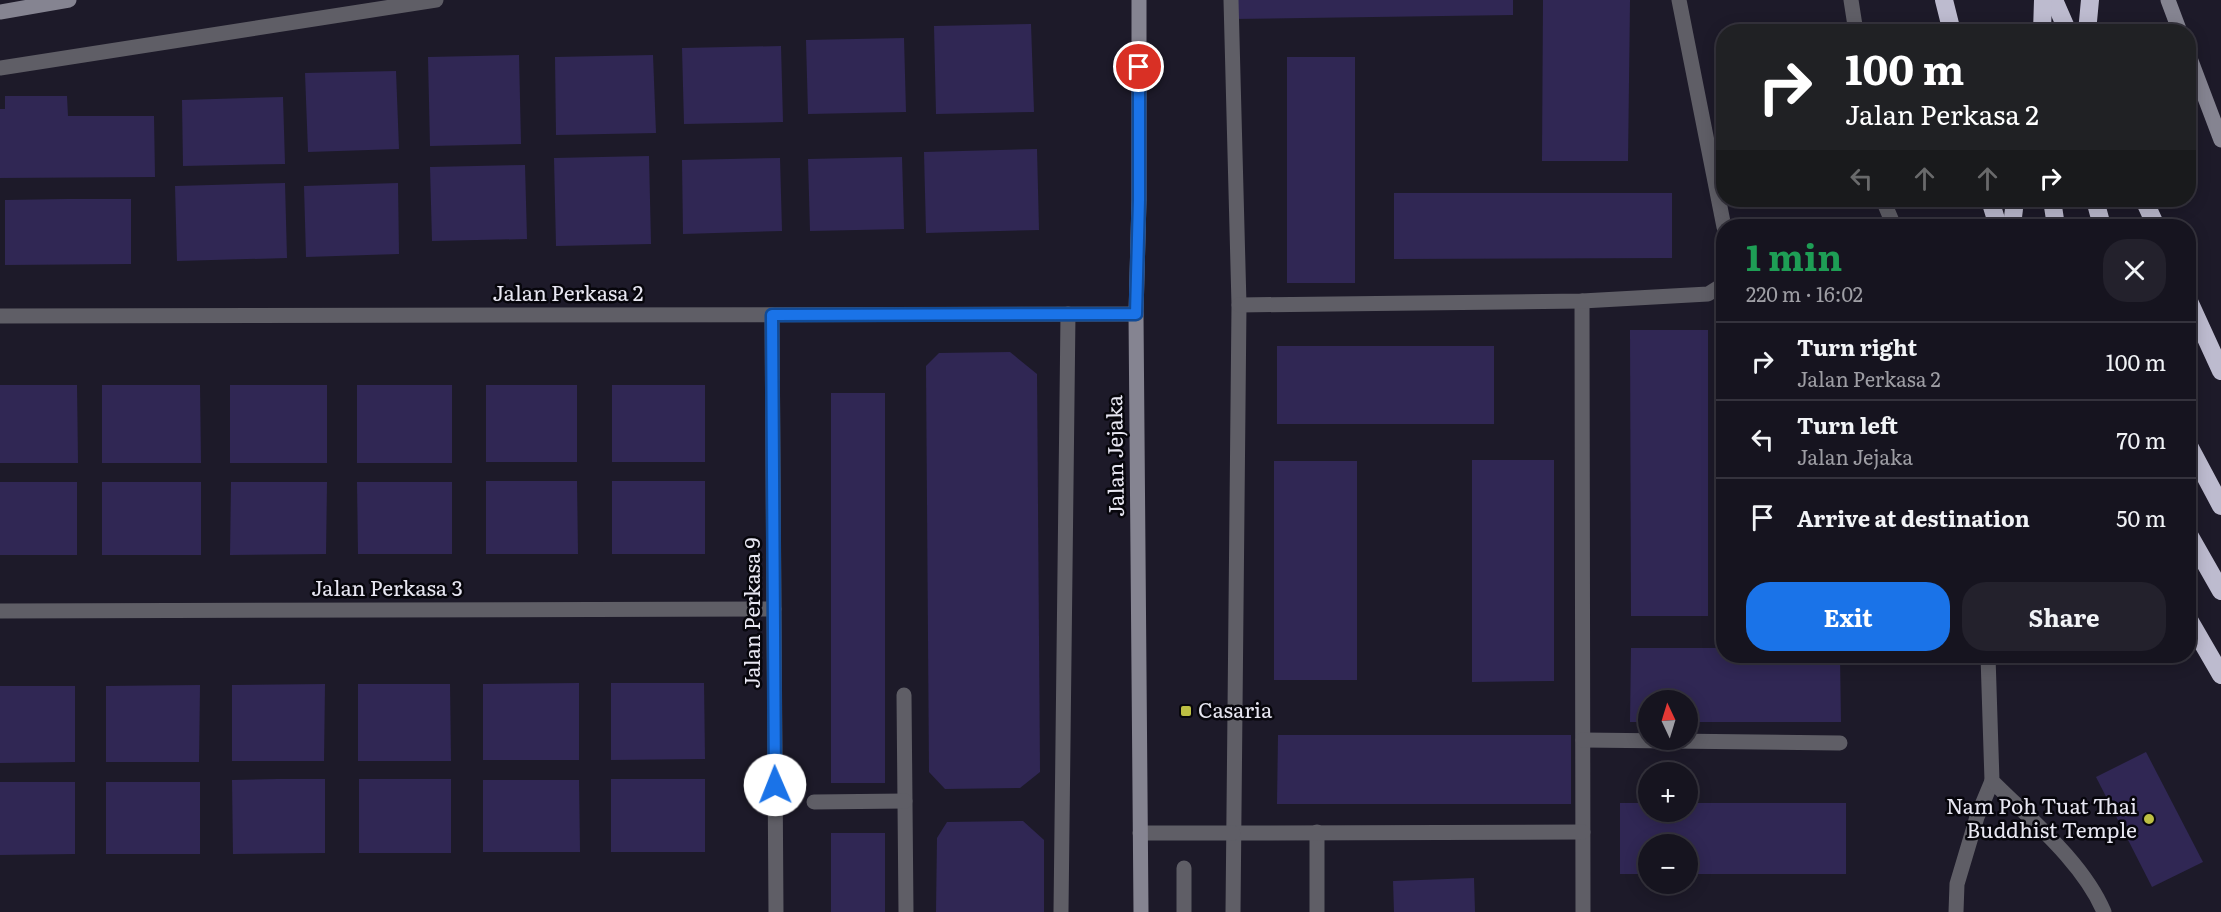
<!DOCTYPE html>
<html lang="en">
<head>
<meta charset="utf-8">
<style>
  body { margin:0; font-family:Literata,serif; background:#23212c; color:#f1f3f6; height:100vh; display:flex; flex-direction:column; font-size:22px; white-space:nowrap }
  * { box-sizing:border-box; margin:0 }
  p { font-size:20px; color:#9e9ea4 }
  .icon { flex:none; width:33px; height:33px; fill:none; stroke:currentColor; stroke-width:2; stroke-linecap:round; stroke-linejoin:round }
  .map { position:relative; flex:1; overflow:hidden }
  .side { position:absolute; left:1716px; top:219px; width:480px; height:444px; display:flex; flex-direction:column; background:#16141f; border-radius:24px; box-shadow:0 3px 15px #0003,0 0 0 2px #35333d }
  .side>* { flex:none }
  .guide { position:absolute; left:1716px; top:24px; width:480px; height:183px; border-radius:24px; box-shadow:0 3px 15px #0003,0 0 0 2px #35333d; background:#202124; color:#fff; overflow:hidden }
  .needle { width:39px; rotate:356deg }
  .controls { position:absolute; left:1638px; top:690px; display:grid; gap:12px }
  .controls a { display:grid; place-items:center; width:60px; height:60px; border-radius:50%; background:#16141f; box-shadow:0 3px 15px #0003,0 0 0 2px #35333d; font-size:30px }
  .pin { position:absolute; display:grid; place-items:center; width:51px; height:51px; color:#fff; margin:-26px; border:3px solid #fff; border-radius:50%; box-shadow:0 2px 6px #0007 }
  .me { position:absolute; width:66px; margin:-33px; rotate:359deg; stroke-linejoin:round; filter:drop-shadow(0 0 4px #0008) }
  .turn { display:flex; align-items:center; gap:21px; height:126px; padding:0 30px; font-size:27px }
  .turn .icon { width:78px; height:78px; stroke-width:2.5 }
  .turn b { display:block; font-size:42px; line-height:51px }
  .lanes { display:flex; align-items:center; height:57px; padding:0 30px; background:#0003; justify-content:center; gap:30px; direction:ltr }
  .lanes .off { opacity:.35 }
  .round { display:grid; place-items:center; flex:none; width:63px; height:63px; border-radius:24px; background:#23212c }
  .headline { display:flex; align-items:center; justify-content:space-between; height:102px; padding:0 30px }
  h1 { font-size:36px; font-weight:700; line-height:45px; color:#1e9e55 }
  .primary-button { display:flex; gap:12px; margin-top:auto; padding:12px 30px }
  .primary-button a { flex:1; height:69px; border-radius:24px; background:#1a73e8; color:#fff; font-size:24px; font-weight:700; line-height:69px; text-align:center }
  .primary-button a+a { background:#23212c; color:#f1f3f6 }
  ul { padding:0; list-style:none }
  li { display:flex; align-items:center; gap:18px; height:78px; padding:0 30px; border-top:2px solid #35333d }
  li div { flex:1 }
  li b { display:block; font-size:22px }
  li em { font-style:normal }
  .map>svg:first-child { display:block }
</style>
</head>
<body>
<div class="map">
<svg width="2221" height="912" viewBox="0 0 2221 912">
  <rect width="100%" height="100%" fill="#1d1a29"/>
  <g fill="#302754">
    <polygon points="1232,0 1513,0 1513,15 1232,19"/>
    <polygon points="1543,0 1630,0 1628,161 1542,161"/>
    <polygon points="1031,24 1034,112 936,114 934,26"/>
    <polygon points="904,38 906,112 808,114 806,40"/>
    <polygon points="781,46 783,122 684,124 682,48"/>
    <polygon points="519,55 521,144 430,146 428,57"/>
    <polygon points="653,55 656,133 556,135 555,57"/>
    <rect x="1287" y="57" width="68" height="226"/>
    <polygon points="396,71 399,149 308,152 305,73"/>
    <polygon points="5,96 67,96 68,116 154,116 155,177 0,178 0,109 5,109"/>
    <polygon points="283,97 285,164 183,166 182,100"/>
    <polygon points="1037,149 1039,230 926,233 924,152"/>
    <polygon points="649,156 651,244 556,246 554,158"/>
    <polygon points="902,157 904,229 810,231 808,159"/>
    <polygon points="780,158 782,231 683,234 682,160"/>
    <polygon points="525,165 527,239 432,241 430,167"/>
    <polygon points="285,183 287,258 177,261 175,186"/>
    <polygon points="398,183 399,254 306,257 304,186"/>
    <polygon points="1394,193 1672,193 1672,258 1394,259"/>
    <polygon points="67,199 131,199 131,264 5,265 5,200"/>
    <polygon points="1630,330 1708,330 1708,616 1631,616"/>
    <rect x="1277" y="346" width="217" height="78"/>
    <polygon points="1010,352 1037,374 1040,772 1020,788 945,789 929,772 926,366 939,353"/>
    <polygon points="0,385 77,385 78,463 0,463"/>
    <polygon points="102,385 200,385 201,463 102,463"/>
    <rect x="230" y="385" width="97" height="78"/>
    <rect x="357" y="385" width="95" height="78"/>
    <rect x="486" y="385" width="91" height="77"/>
    <rect x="612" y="385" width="93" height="77"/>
    <rect x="831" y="393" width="54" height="390"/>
    <polygon points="1472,460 1554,460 1554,681 1472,682"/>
    <rect x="1274" y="461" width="83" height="219"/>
    <polygon points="486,481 577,481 578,554 486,554"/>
    <rect x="612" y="481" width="93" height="73"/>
    <rect x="0" y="482" width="77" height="73"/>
    <rect x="102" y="482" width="99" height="73"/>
    <polygon points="231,482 327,482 326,554 230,555"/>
    <polygon points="357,482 452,482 452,554 358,554"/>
    <polygon points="1631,648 1724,648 1724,656 1840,656 1841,722 1688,722 1688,700 1648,700 1648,722 1630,722"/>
    <polygon points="579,683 579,760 483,760 483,684"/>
    <polygon points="611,683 704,683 705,759 611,760"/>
    <polygon points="325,684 324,761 232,761 232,685"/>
    <polygon points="358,684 450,684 451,761 358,761"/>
    <polygon points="200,685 199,762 106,762 106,686"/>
    <polygon points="0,686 75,686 75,762 0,763"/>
    <polygon points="1278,735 1571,735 1571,804 1277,804"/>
    <polygon points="2146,752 2203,862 2152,887 2096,777"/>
    <polygon points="278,779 325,779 325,853 233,854 232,780"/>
    <rect x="359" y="779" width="92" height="74"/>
    <rect x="611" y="779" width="94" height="73"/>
    <polygon points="483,780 579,780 580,852 483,852"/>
    <polygon points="0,782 75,782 75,854 0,855"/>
    <rect x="106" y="782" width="94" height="72"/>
    <polygon points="1620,803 1648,803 1648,812 1688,812 1688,803 1846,803 1846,874 1688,874 1688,844 1648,844 1648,874 1620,874"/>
    <polygon points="1023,821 1044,840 1044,912 936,912 937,838 947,822"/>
    <rect x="831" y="833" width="54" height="79"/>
    <polygon points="1474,878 1475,912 1394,912 1393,881"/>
  </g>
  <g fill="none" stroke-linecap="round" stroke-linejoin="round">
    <g stroke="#5f5e66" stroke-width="15">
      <polyline points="1231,0 1239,305 1233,912"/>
      <polyline points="1679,0 1724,227"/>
      <polyline points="1582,301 1583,912"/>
      <polyline points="1239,305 1582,301 1708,294 1724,284"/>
      <polyline points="904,695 906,912"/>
      <polyline points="1583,740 1840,743"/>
      <polyline points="814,802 905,801"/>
      <polyline points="1317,832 1317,912"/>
      <polyline points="1233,833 1583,832"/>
      <polyline points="1184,868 1184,912"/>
      <polyline points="1061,912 1068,314"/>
      <polyline points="1956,912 1957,884 1977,817 1992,781"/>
    </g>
    <g stroke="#5f5e66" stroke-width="15">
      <polyline points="1851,0 1856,32"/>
      <polyline points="0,68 436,0"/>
      <polyline points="1883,200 1894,226"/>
      <polyline points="772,315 776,912"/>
      <polyline points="0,316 1136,314"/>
      <polyline points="0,611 774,609"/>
      <path d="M1988,656L1992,781C2030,819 2083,862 2104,912"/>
      <polyline points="1140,833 1233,833"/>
    </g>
    <g stroke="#858491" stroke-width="15">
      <polyline points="1139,0 1139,200 1136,314 1141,912"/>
      <polyline points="2168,0 2180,32"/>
      <polyline points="0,12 69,0"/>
      <polyline points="2188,53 2221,140"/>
    </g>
    <g stroke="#bdbbcf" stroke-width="18">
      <polyline points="1944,0 1952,32"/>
      <polyline points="2054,0 2068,32"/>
      <polyline points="2042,32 2043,0"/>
      <polyline points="2087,32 2090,0"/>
      <polyline points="1990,200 1998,226"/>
      <polyline points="2052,200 2056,226"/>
      <polyline points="2095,200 2102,226"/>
      <polyline points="2144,200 2156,226"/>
      <polyline points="2012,226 2015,200"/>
      <polyline points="2188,299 2221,371"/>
      <polyline points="2188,444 2221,506"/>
      <polyline points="2188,533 2221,591"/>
      <polyline points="2188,618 2221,675"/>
    </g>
  </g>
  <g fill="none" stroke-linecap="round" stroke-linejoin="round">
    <g stroke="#114b97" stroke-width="15">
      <polyline id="route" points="775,785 772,315 1136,314 1139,200 1139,67"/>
    </g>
    <use href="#route" stroke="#1a73e8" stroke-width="10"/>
  </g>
  <g fill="#bdbf43" stroke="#07060c" stroke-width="2">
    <rect x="1180" y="705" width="12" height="12" rx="3"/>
    <circle cx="2149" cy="819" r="6"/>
  </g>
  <g text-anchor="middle" stroke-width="5" stroke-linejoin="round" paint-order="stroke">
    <g font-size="21" fill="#e8e7f2" stroke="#07060c">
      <text x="568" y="301">Jalan Perkasa 2</text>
      <text transform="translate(1116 456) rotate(-91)" y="7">Jalan Jejaka</text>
      <text x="387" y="596">Jalan Perkasa 3</text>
      <text transform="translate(753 613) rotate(-90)" y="7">Jalan Perkasa 9</text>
    </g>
    <g font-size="21" fill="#e8e7f2" stroke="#07060c" text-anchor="start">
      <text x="1198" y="718">Casaria</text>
      <text x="2137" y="814" text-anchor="end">Nam Poh Tuat Thai<tspan x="2137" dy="24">Buddhist Temple</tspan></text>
    </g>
  </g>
</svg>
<div class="controls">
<a><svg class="needle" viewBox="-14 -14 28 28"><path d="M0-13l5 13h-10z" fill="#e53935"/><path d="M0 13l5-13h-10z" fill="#9e9ea4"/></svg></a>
<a>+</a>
<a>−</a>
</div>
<div class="pin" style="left:1139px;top:67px;background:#d93025"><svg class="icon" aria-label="arrive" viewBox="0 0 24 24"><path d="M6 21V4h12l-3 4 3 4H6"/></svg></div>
<svg class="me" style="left:775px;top:785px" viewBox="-20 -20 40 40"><circle r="19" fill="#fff"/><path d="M0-13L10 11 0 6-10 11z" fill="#1a73e8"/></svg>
<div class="guide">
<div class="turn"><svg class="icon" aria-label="right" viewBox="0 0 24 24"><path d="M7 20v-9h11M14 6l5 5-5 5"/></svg><div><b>100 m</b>Jalan Perkasa 2</div></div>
<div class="lanes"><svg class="icon off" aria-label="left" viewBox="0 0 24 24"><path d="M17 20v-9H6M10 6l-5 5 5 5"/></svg><svg class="icon off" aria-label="ahead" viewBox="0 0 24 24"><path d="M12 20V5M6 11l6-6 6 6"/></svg><svg class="icon off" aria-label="ahead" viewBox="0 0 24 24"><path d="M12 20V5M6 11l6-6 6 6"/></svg><svg class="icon" aria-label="right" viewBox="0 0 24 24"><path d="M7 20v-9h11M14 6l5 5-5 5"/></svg></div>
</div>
<section class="side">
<div class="headline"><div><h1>1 min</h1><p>220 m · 16:02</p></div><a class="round"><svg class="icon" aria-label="close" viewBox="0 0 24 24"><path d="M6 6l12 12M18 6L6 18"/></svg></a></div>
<ul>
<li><svg class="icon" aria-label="right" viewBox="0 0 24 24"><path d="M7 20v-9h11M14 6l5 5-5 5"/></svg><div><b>Turn right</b><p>Jalan Perkasa 2</p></div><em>100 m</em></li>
<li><svg class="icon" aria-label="left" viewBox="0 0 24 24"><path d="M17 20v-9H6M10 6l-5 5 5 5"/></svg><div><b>Turn left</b><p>Jalan Jejaka</p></div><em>70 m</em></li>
<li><svg class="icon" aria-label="arrive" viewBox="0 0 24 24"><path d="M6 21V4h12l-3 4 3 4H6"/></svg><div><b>Arrive at destination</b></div><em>50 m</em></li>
</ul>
<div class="primary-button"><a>Exit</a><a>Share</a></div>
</section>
</div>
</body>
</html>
